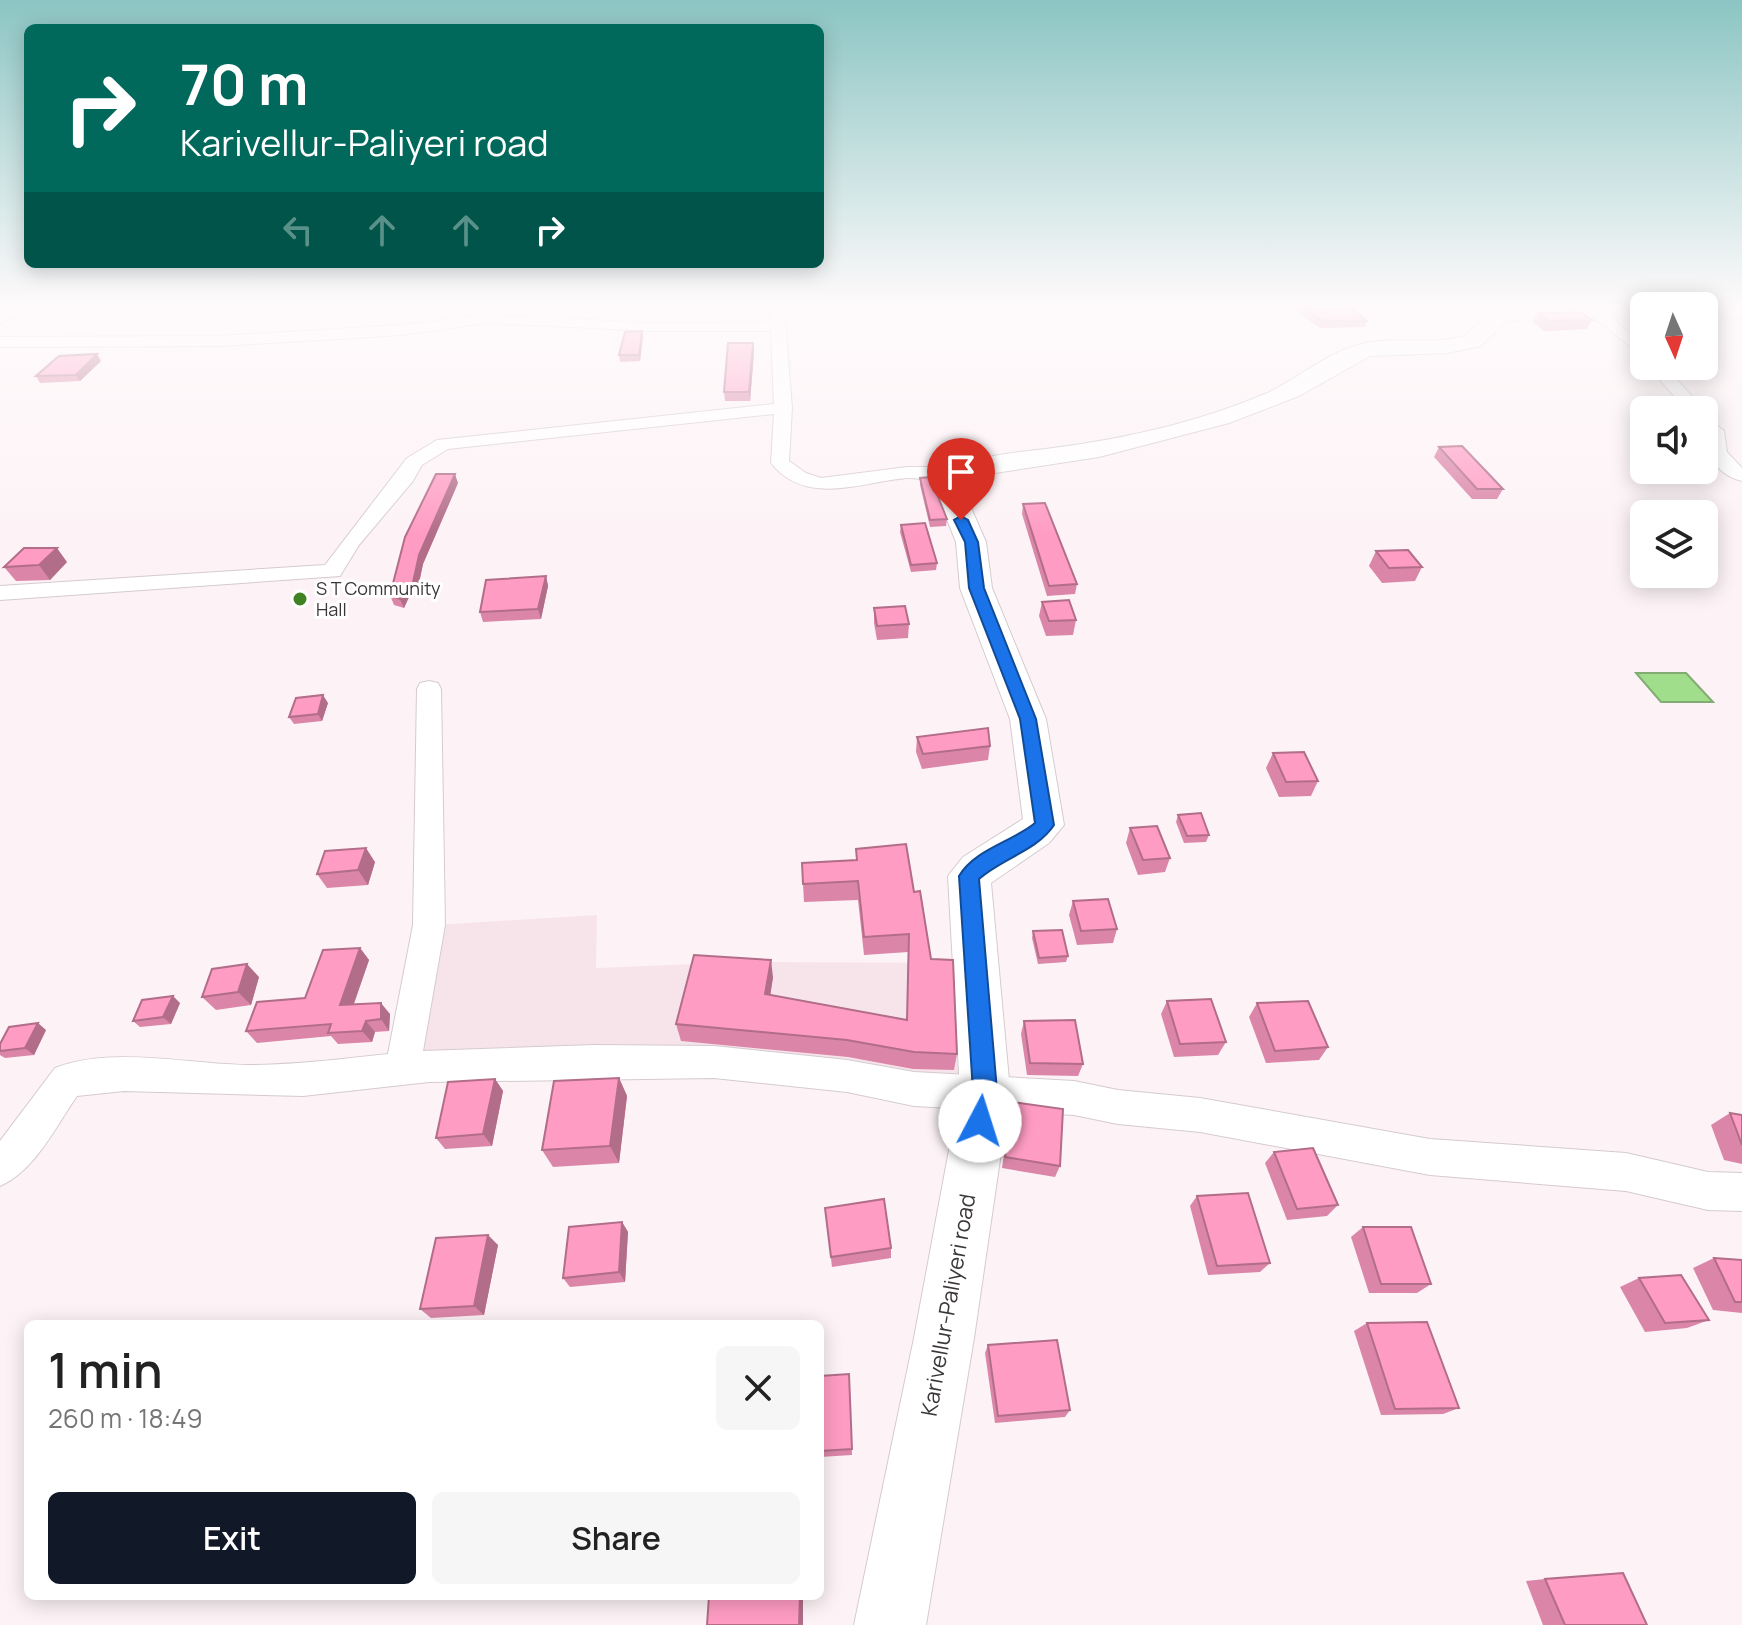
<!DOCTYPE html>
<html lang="en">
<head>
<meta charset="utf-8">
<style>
  body { margin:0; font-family:Manrope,sans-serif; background:#f6f6f6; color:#222; height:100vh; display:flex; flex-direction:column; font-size:30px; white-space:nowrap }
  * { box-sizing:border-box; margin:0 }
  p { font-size:26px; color:#767676 }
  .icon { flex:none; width:44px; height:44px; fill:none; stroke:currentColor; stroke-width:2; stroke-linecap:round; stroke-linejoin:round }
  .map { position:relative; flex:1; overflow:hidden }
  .panel { position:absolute; left:24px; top:1320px; width:800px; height:280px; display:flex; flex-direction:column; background:#fff; border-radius:12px; box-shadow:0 4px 20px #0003 }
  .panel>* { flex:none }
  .hud { position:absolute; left:24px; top:24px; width:800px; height:244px; border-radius:12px; box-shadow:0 4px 20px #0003; background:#00695c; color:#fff; overflow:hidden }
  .needle { width:52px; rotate:177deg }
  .buttons { position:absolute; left:1630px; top:292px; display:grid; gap:16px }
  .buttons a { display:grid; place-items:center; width:88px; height:88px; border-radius:12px; background:#fff; box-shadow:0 4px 20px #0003; font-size:40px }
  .pin { position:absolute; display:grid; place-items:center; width:68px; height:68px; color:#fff; margin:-82px -34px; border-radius:50% 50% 50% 0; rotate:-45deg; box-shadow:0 0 8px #0007 }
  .pin .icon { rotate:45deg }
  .me { position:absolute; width:88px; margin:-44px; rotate:5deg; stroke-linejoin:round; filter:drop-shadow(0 0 6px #0008) }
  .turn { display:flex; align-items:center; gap:28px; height:168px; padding:0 24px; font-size:36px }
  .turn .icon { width:104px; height:104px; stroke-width:2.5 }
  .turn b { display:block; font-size:56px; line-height:68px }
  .lanes { display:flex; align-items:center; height:76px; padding:0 24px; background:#0003; justify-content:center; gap:40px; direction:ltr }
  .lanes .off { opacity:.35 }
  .round { display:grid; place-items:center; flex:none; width:84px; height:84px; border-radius:12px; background:#f6f6f6 }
  .headline { display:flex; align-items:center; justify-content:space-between; height:136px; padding:0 24px }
  h1 { font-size:48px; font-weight:600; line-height:60px }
  .cta { display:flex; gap:16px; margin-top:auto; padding:16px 24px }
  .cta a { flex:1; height:92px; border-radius:12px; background:#111827; color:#fff; font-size:32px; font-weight:600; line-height:92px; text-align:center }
  .cta a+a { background:#f6f6f6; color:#222 }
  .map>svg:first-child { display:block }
</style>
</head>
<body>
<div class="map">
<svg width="1742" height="1625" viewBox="0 0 1742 1625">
  <rect width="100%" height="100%" fill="#fdf3f6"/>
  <polygon fill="#f7e4eb" points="597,915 596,968 746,962 961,963 972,1078 416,1059 435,925"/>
  <polygon fill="#a1de8c" stroke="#82ac73" stroke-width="2" points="1636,673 1686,673 1713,702 1661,702"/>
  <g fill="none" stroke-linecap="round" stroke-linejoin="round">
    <g stroke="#d5cbce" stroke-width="2">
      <g id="minor">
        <path d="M770,307L784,308L792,408L789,461L806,473L821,478L907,467H929L957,474V482C942,486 924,477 907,478C861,482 806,507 771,463L774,414L448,449L422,465L413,481L359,545L340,576L0,600V586L325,565L407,458L437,440L774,404L771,331H653L485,323L401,335L219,346L0,347V337L219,336L401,325L485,315L653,323L770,322Z"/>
        <polygon points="1590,308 1600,308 1644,345 1644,358 1590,314"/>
        <polygon points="1648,366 1665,366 1704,410 1686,410"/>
        <path d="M1704,415L1724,431L1727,452L1742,468V481C1709,473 1704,443 1704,415Z"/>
        <path d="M429,681L438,683L441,689L445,925L423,1051L594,1045L714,1046L847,1060L914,1072L1074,1081L1118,1090L1200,1098L1430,1139L1626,1153L1708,1172L1742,1173V1211L1708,1210L1626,1191L1430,1175L1200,1132L1118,1124L1074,1115L914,1106L847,1092L714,1078L429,1082L303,1096L124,1091L77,1096C56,1126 35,1171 0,1186V1141L55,1068C112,1046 186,1064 246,1065C294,1065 341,1059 388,1054L413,925L417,689L420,683Z"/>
      </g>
    </g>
    <g stroke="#d5cbce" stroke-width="2">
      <g id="secondary">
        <polygon points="4,307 30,307 0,324 0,309"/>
        <path d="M1644,307V317L1507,320L1481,346L1447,353L1370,356L1299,396L1229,423L1099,457L995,473L961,485L986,542L992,588L1046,719L1064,825L1049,843L991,883L1010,1091L974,1338L926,1625H854L914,1338L960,1091L948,876L963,857L1023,819L1010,719L960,588L956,542L932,482C949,457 1024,452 1053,448C1124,439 1199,422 1265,394C1296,380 1324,355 1357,345C1392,335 1430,346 1465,336L1491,312L1503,308Z"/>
        <polygon points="1704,307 1742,307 1742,318 1704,317"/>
      </g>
    </g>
    <use href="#minor" fill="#fff" fill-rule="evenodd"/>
    <use href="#secondary" fill="#fff" fill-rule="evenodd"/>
  </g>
  <g fill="#db86a8">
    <polygon points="1295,307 1350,307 1367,321 1365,327 1320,328 1294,309"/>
    <polygon points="1538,313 1592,320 1587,329 1544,331 1533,322"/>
    <polygon points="643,337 640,361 620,362 619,355"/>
    <polygon points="754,352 750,401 725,401 724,392"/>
    <polygon points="101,361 80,381 40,383 36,376"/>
    <polygon points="1439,447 1503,489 1497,499 1472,499 1434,457"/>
    <polygon points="920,478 947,519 946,526 930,527 920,485"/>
    <polygon points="458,483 423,564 416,597 409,597 404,608 394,605 390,595"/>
    <polygon points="1023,504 1077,584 1075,594 1047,596 1022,514"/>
    <polygon points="901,525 937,563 936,570 911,572 900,532"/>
    <polygon points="1376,551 1422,567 1415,581 1382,583 1369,566"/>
    <polygon points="67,562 50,580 16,581 4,567"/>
    <polygon points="546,576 548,586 541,619 483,622 480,612"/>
    <polygon points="1042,602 1076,620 1073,635 1046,636 1039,616"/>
    <polygon points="874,608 909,624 908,638 877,640 874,623"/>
    <polygon points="328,703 322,721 294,724 289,717"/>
    <polygon points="917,737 990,746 988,760 922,769 916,752"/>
    <polygon points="1273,753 1318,781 1311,796 1279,797 1266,768"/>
    <polygon points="1178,815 1209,835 1206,842 1184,843 1176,822"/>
    <polygon points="1130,828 1170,858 1165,872 1138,875 1126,843"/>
    <polygon points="856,849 914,892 931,959 957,1054 954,1070 913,1069 848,1057 681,1041 676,1024 773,977 770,995 907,1020 908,952 864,955 858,900 804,902 803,884 856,860"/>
    <polygon points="375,862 368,885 327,888 317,874"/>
    <polygon points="1073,901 1117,929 1113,943 1077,945 1069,915"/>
    <polygon points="1033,931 1068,956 1066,962 1038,964 1032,938"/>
    <polygon points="360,948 369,960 354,1004 390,1014 389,1031 375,1032 372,1042 338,1044 331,1036 257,1043 246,1031 305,998"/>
    <polygon points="259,977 251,1005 216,1010 202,997"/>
    <polygon points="1167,1001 1226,1042 1218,1055 1174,1057 1161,1014"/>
    <polygon points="180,1003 171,1024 140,1027 133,1021"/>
    <polygon points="1257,1003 1328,1047 1319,1060 1266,1063 1249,1017"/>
    <polygon points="1024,1021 1083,1064 1078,1076 1027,1075 1021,1034"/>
    <polygon points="46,1030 34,1055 5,1058 0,1055 0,1044"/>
    <polygon points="619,1078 627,1096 619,1163 553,1167 542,1150"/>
    <polygon points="495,1079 503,1091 492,1146 445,1149 436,1138"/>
    <polygon points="1013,1102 1060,1166 1055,1177 1002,1168 1010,1114"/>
    <polygon points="1730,1113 1742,1115 1742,1164 1724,1160 1711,1125"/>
    <polygon points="1274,1152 1338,1205 1327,1216 1287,1220 1265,1163"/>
    <polygon points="1197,1196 1270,1263 1260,1272 1208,1275 1190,1206"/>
    <polygon points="825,1208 891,1248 891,1258 832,1267"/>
    <polygon points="622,1222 628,1232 625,1282 570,1287 563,1278"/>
    <polygon points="1363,1227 1431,1284 1417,1293 1369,1293 1351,1237"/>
    <polygon points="498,1245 484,1315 431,1318 420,1309"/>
    <polygon points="1714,1258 1742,1260 1742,1313 1713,1310 1693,1268"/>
    <polygon points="1639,1278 1709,1320 1687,1328 1645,1332 1620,1287"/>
    <polygon points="1367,1323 1459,1408 1443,1414 1381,1415 1354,1331"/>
    <polygon points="988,1345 1070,1410 1065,1417 995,1423 985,1353"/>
    <polygon points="849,1374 852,1455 820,1457 820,1376"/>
    <polygon points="1545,1579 1647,1625 1543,1625 1526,1581"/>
  </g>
  <g fill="#b26d88">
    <polygon points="642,331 643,337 640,361 639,355"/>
    <polygon points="753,343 754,352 750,401 749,392"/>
    <polygon points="97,354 101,361 80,381 76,375"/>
    <polygon points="455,474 458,483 423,564 416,597 412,587 419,555"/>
    <polygon points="57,548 67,562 50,580 39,565"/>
    <polygon points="546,576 548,586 541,619 538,609"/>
    <polygon points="405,588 409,597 404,608 400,599"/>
    <polygon points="323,695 328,703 322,721 318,714"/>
    <polygon points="366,848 375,862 368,885 358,870"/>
    <polygon points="360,948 369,960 349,1017 340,1005"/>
    <polygon points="771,960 773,977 768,1011 765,994"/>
    <polygon points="247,964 259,977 251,1005 238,992"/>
    <polygon points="173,996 180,1003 171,1024 163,1017"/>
    <polygon points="381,1003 390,1014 389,1031 381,1019"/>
    <polygon points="366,1021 375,1032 372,1042 362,1031"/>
    <polygon points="38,1023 46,1030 34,1055 25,1048"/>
    <polygon points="619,1078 627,1096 619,1163 610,1146"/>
    <polygon points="495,1079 503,1091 492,1146 483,1134"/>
    <polygon points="622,1222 628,1232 625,1282 619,1272"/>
    <polygon points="488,1235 498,1245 484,1315 474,1306"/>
    <polygon points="800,1596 803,1596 803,1625 799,1625"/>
  </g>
  <g fill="#ff9cc3" stroke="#b26d88" stroke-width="2">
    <polygon points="1302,307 1350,307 1367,321 1323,321"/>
    <polygon points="1580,312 1592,320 1549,321 1538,313"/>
    <polygon points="642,331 639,355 619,355 625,332"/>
    <polygon points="728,343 753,343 749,392 724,392"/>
    <polygon points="97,354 76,375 36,376 59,356"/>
    <polygon points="1462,446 1503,489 1477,489 1439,447"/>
    <polygon points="436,474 455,474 419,555 412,587 405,588 400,599 390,595 405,537"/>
    <polygon points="930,477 947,519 930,520 920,478"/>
    <polygon points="1045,503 1077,584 1049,586 1023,504"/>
    <polygon points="925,523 937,563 911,565 901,525"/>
    <polygon points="24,548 57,548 39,565 4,567"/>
    <polygon points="1408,550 1422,567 1389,568 1376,551"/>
    <polygon points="546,576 538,609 480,612 486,580"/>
    <polygon points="1069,600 1076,620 1049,621 1042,602"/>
    <polygon points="905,606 909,624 877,626 874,608"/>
    <polygon points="323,695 318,714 289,717 296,698"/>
    <polygon points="988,728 990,746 923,754 917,737"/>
    <polygon points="1304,752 1318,781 1286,782 1273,753"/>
    <polygon points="1201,813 1209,835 1187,836 1178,815"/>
    <polygon points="1157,826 1170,858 1143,860 1130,828"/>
    <polygon points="906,844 914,892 920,891 931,959 953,960 957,1054 914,1052 847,1040 676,1024 694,955 771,960 765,994 907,1020 909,934 864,937 858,881 803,884 802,863 857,860 856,849"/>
    <polygon points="366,848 358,870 317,874 325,851"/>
    <polygon points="1108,899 1117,929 1081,931 1073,901"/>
    <polygon points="1062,930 1068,956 1039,958 1033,931"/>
    <polygon points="360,948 340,1005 381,1003 381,1019 366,1021 362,1031 328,1033 331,1024 246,1031 257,1002 305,998 323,950"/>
    <polygon points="247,964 238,992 202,997 212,969"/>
    <polygon points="173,996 163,1017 133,1021 142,1000"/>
    <polygon points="1211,999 1226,1042 1180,1044 1167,1001"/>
    <polygon points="1308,1001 1328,1047 1275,1051 1257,1003"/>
    <polygon points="1075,1020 1083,1064 1030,1063 1024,1021"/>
    <polygon points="38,1023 25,1048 0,1051 0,1044 9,1027"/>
    <polygon points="619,1078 610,1146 542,1150 554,1081"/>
    <polygon points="495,1079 483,1134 436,1138 448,1082"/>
    <polygon points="1013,1102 1063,1109 1060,1166 1005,1157"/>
    <polygon points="1730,1113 1742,1115 1742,1145"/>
    <polygon points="1313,1148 1338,1205 1297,1209 1274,1152"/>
    <polygon points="1248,1193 1270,1263 1217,1266 1197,1196"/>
    <polygon points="884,1199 891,1248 831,1257 825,1208"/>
    <polygon points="622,1222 619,1272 563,1278 569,1227"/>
    <polygon points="1363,1227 1411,1227 1431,1284 1381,1284"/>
    <polygon points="488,1235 474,1306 420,1309 436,1238"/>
    <polygon points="1714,1258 1742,1260 1742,1302 1735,1302"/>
    <polygon points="1681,1275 1709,1320 1665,1323 1639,1278"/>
    <polygon points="1427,1322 1459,1408 1395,1409 1367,1323"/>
    <polygon points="1057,1340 1070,1410 998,1416 988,1345"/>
    <polygon points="849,1374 852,1449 820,1451 820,1376"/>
    <polygon points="1623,1573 1647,1625 1565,1625 1545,1579"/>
    <polygon points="709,1596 800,1596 799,1625 707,1625"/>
  </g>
  <linearGradient id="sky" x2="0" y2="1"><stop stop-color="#8bc5c3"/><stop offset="0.57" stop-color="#fefafb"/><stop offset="1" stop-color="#fefafb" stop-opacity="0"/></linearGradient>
  <rect width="1742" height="535" fill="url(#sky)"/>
  <path fill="#1a73e8" stroke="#114b97" stroke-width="2" d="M961,516L968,520L978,542L984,588L1036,719L1054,825C1038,850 1001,859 979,879L997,1091L989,1129L980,1132L972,1129L968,1121L973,1091L959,876C975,849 1012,842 1035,823L1020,719L969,588L965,542L954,520Z"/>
  <circle fill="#408224" stroke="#fff" stroke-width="3" cx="300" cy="599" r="8"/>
  <g text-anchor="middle" stroke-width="6" stroke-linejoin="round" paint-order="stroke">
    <g font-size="18" fill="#3b3738" stroke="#fff" text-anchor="start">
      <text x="316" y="595">S T Community<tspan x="316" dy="21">Hall</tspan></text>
    </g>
    <g font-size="22" fill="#3b3738" stroke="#fff">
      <text transform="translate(948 1305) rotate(-80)" y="8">Karivellur-Paliyeri road</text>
    </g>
  </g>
</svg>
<div class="buttons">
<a><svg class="needle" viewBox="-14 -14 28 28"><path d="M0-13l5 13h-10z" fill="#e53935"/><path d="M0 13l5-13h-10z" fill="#767676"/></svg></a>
<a><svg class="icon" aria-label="sound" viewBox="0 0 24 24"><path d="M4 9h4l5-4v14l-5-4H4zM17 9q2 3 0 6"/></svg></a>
<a><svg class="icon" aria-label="layers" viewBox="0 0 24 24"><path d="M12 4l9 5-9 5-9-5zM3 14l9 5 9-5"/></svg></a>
</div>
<div class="pin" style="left:961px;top:520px;background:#d93025"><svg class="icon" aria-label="arrive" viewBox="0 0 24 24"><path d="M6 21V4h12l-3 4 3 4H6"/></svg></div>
<svg class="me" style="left:980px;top:1121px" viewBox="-20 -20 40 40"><circle r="19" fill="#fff"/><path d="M0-13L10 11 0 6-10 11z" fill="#1a73e8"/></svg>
<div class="hud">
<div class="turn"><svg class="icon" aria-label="right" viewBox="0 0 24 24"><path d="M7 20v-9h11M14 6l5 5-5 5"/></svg><div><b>70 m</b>Karivellur-Paliyeri road</div></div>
<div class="lanes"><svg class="icon off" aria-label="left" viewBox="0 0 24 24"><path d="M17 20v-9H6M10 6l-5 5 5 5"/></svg><svg class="icon off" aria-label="ahead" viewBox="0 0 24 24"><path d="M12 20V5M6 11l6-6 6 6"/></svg><svg class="icon off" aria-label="ahead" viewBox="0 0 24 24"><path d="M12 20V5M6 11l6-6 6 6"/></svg><svg class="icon" aria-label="right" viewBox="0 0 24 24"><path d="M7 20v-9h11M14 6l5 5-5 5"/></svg></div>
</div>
<section class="panel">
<div class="headline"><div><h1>1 min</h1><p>260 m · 18:49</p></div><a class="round"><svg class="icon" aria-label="close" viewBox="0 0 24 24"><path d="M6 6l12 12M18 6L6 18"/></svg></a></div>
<div class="cta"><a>Exit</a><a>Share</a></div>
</section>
</div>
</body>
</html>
